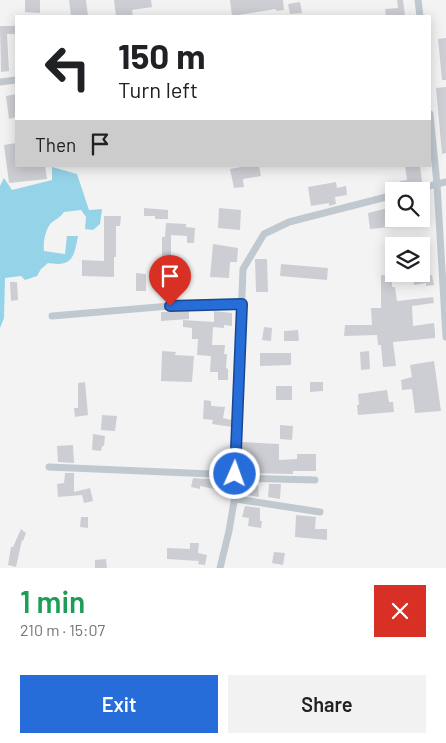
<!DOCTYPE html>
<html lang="en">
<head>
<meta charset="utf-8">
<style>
  body { margin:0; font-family:Barlow,sans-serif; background:#f2f2f2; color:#202124; height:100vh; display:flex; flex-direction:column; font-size:19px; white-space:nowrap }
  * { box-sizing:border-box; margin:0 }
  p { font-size:16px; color:#757577 }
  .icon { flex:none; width:28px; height:28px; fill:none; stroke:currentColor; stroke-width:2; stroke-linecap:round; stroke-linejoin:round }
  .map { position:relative; height:568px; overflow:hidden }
  .sheet { display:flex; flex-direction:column; background:#fff; flex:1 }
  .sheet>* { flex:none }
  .hud { position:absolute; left:15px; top:15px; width:416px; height:152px; border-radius:0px; box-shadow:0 2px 12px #0003; background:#fff; color:#202124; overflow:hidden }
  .tools { position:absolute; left:385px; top:182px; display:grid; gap:10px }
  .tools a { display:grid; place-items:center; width:45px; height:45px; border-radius:0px; background:#fff; box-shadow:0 2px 12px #0003; font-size:25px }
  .pin { position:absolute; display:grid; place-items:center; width:42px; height:42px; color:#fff; margin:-51px -21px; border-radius:50% 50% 50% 0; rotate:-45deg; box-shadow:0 0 5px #0007 }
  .pin .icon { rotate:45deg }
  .me { position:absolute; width:55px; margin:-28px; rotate:2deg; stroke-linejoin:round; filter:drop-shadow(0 0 4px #0008) }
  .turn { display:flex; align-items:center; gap:18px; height:105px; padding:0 20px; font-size:22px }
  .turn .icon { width:65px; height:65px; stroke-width:2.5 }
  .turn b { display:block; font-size:35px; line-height:42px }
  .then { display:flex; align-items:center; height:48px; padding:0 20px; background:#0003; gap:10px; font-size:19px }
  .round { display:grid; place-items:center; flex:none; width:52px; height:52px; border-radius:0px; background:#f2f2f2 }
  .head { display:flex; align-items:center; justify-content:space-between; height:85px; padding:0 20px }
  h1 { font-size:30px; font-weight:600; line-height:38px; color:#1e9e55 }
  .button { display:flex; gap:10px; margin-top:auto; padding:10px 20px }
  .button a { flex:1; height:58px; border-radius:0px; background:#276dda; color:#fff; font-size:20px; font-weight:600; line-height:58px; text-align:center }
  .button a+a { background:#f2f2f2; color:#202124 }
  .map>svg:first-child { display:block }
</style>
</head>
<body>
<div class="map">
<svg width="446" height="568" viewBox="0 0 446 568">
  <rect width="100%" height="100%" fill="#f4f3f3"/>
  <path fill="#95d3e8" d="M52,167L77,174L89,210L102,209L100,224L93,230L85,229L86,217L81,210L64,212C60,218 56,219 51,223C45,230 43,243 44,251L65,254L67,236H78C74,258 72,267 48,263L41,269L37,276L25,280L21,276L5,278L4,318L0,328V186L4,178L12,190L52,180Z"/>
  <g fill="#cdced4">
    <polygon points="25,0 40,0 40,13 25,12"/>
    <polygon points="69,0 86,0 88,16 71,16"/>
    <polygon points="114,0 151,0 152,7 132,10 133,16 116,16"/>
    <polygon points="230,0 283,0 284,10 276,11 276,9 232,16"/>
    <polygon points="397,0 403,0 405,16 386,16 385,9 398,8"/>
    <polygon points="300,2 302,13 290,14 288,4"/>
    <polygon points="0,26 16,26 16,34 7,34 9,71 1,72"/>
    <polygon points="446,38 446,80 442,80 438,39"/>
    <polygon points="446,87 446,153 442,154 436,88"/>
    <polygon points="16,94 16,117 9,119 6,96"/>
    <polygon points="16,143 16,166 45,166 47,179 9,183 4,145"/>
    <polygon points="247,166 259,166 261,176 243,179 244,187 234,188 230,169"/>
    <polygon points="405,166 420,166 422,182 407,186 401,190 400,181 407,180"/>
    <polygon points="336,182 337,188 346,186 347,195 335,197 336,204 329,206 329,203 311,206 308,187"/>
    <polygon points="425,192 429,215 422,216 421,193"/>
    <polygon points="144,208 168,210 168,219 155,219 155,216 144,216"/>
    <polygon points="219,208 241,210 240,230 218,228"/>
    <polygon points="388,208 392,227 370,229 368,213"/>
    <polygon points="104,216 121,216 120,226 116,226 116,257 114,257 114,277 82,276 82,260 104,261"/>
    <polygon points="166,223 186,224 186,227 195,228 194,243 187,243 187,236 171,235 171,259 162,259 162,237 165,237"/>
    <polygon points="213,244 238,248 237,262 230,262 229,278 210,277"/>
    <polygon points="255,259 267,259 268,292 256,292"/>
    <polygon points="281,264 328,268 327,280 280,276"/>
    <polygon points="136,273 146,274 146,291 136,291"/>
    <polygon points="381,275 392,276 392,287 395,287 397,301 433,297 434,303 412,306 413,326 434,323 435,332 435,338 393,342 396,366 383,367 381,345 378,345 377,335 344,336 345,325 372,325 371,308 381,308"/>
    <polygon points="432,275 434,285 426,286 426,283 414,285 413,278"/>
    <polygon points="10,282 17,282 18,300 11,301"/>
    <polygon points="189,311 189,319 161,321 161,312"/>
    <polygon points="214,311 232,313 232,326 224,325 224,328 213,327 212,345 225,345 224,354 227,354 226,368 228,369 228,380 218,380 218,372 210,372 211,356 197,355 198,339 192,339 192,328 183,327 183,320 214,322"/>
    <polygon points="264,327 272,328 271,341 262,340"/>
    <polygon points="298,330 299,341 284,341 284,331"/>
    <polygon points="162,351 176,352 175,355 194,356 192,382 161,381"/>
    <polygon points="369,351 370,369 361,370 360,352"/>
    <polygon points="260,353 291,353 291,365 260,366"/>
    <polygon points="434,361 441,411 415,413 412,389 402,390 401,380 412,377 410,365"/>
    <polygon points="85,382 88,415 75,417 74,408 78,408 78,383"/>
    <polygon points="310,382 323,382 323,391 310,392"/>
    <rect x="276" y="386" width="16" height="14"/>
    <polygon points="387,390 389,402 393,402 394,412 358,415 357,405 359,405 358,394"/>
    <polygon points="204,400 211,401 211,406 225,407 223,418 232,420 232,427 212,424 213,420 203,419"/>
    <polygon points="102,415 117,416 115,431 101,430"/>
    <polygon points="280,425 293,426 292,440 280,439"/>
    <polygon points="93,434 105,436 104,446 102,446 101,451 92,450"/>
    <polygon points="242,442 279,444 279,460 297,459 297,454 316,454 316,471 293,471 293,474 245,473 246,452 241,452"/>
    <polygon points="73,445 74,463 58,462 57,446"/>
    <polygon points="65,473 74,473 74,492 90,488 93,501 84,503 82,495 58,497 57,484 64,483"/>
    <polygon points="193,478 221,480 219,490 200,486 200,489 191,487"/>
    <polygon points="269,484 281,484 280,499 268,497"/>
    <polygon points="246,485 258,485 259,497 247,495"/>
    <polygon points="245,506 260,508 260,521 262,521 261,528 248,526 249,518 242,517"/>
    <polygon points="296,515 316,517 315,529 327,529 327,540 295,537"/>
    <polygon points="81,517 88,517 88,528 80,527"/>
    <polygon points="21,529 26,533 23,541 22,540 16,567 8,565 11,547 13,547"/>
    <polygon points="190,543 199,543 198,553 207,555 205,565 198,564 199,561 167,559 167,548 190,549"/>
    <polygon points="274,552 285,553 283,565 272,563"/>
    <polygon points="106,559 107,568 95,568 95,560"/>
  </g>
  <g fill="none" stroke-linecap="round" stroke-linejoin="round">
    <g stroke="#c1c9d0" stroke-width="7">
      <polyline points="418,0 420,16"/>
      <polyline points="0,82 16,80"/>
      <polyline points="430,114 437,184 446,337"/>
      <polyline points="408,191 446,182"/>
      <polyline points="52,316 170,306 242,304"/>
      <polyline points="49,467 235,475"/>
      <polyline points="238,478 315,480"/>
      <polyline points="236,499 320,512"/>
      <polyline points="220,568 229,531 238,478 235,475 243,269 264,234 289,222 394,195"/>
    </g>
  </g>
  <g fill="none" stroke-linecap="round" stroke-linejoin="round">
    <g stroke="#19478e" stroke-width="12">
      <polyline id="route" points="170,306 242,304 235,474"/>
    </g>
    <use href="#route" stroke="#276dda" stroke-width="9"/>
  </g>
</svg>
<div class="tools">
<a><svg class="icon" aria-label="search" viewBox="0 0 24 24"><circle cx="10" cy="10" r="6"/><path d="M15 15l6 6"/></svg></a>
<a><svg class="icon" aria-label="layers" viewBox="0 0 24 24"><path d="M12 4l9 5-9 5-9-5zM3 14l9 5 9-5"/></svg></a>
</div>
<div class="pin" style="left:170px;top:306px;background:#d93025"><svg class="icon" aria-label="arrive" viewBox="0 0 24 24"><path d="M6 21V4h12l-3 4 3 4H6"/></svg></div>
<svg class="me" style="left:235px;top:474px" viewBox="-20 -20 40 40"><circle r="17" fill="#276dda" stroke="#fff" stroke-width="3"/><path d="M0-11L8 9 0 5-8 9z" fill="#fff"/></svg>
<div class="hud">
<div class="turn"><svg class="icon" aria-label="left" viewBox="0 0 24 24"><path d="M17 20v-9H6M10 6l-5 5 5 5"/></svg><div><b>150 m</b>Turn left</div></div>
<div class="then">Then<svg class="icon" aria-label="arrive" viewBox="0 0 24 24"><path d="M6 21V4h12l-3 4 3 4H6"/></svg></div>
</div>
</div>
<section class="sheet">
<div class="head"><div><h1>1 min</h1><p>210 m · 15:07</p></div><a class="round" style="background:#d93025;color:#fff"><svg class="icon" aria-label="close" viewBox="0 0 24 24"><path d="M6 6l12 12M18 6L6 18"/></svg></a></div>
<div class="button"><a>Exit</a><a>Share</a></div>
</section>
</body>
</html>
